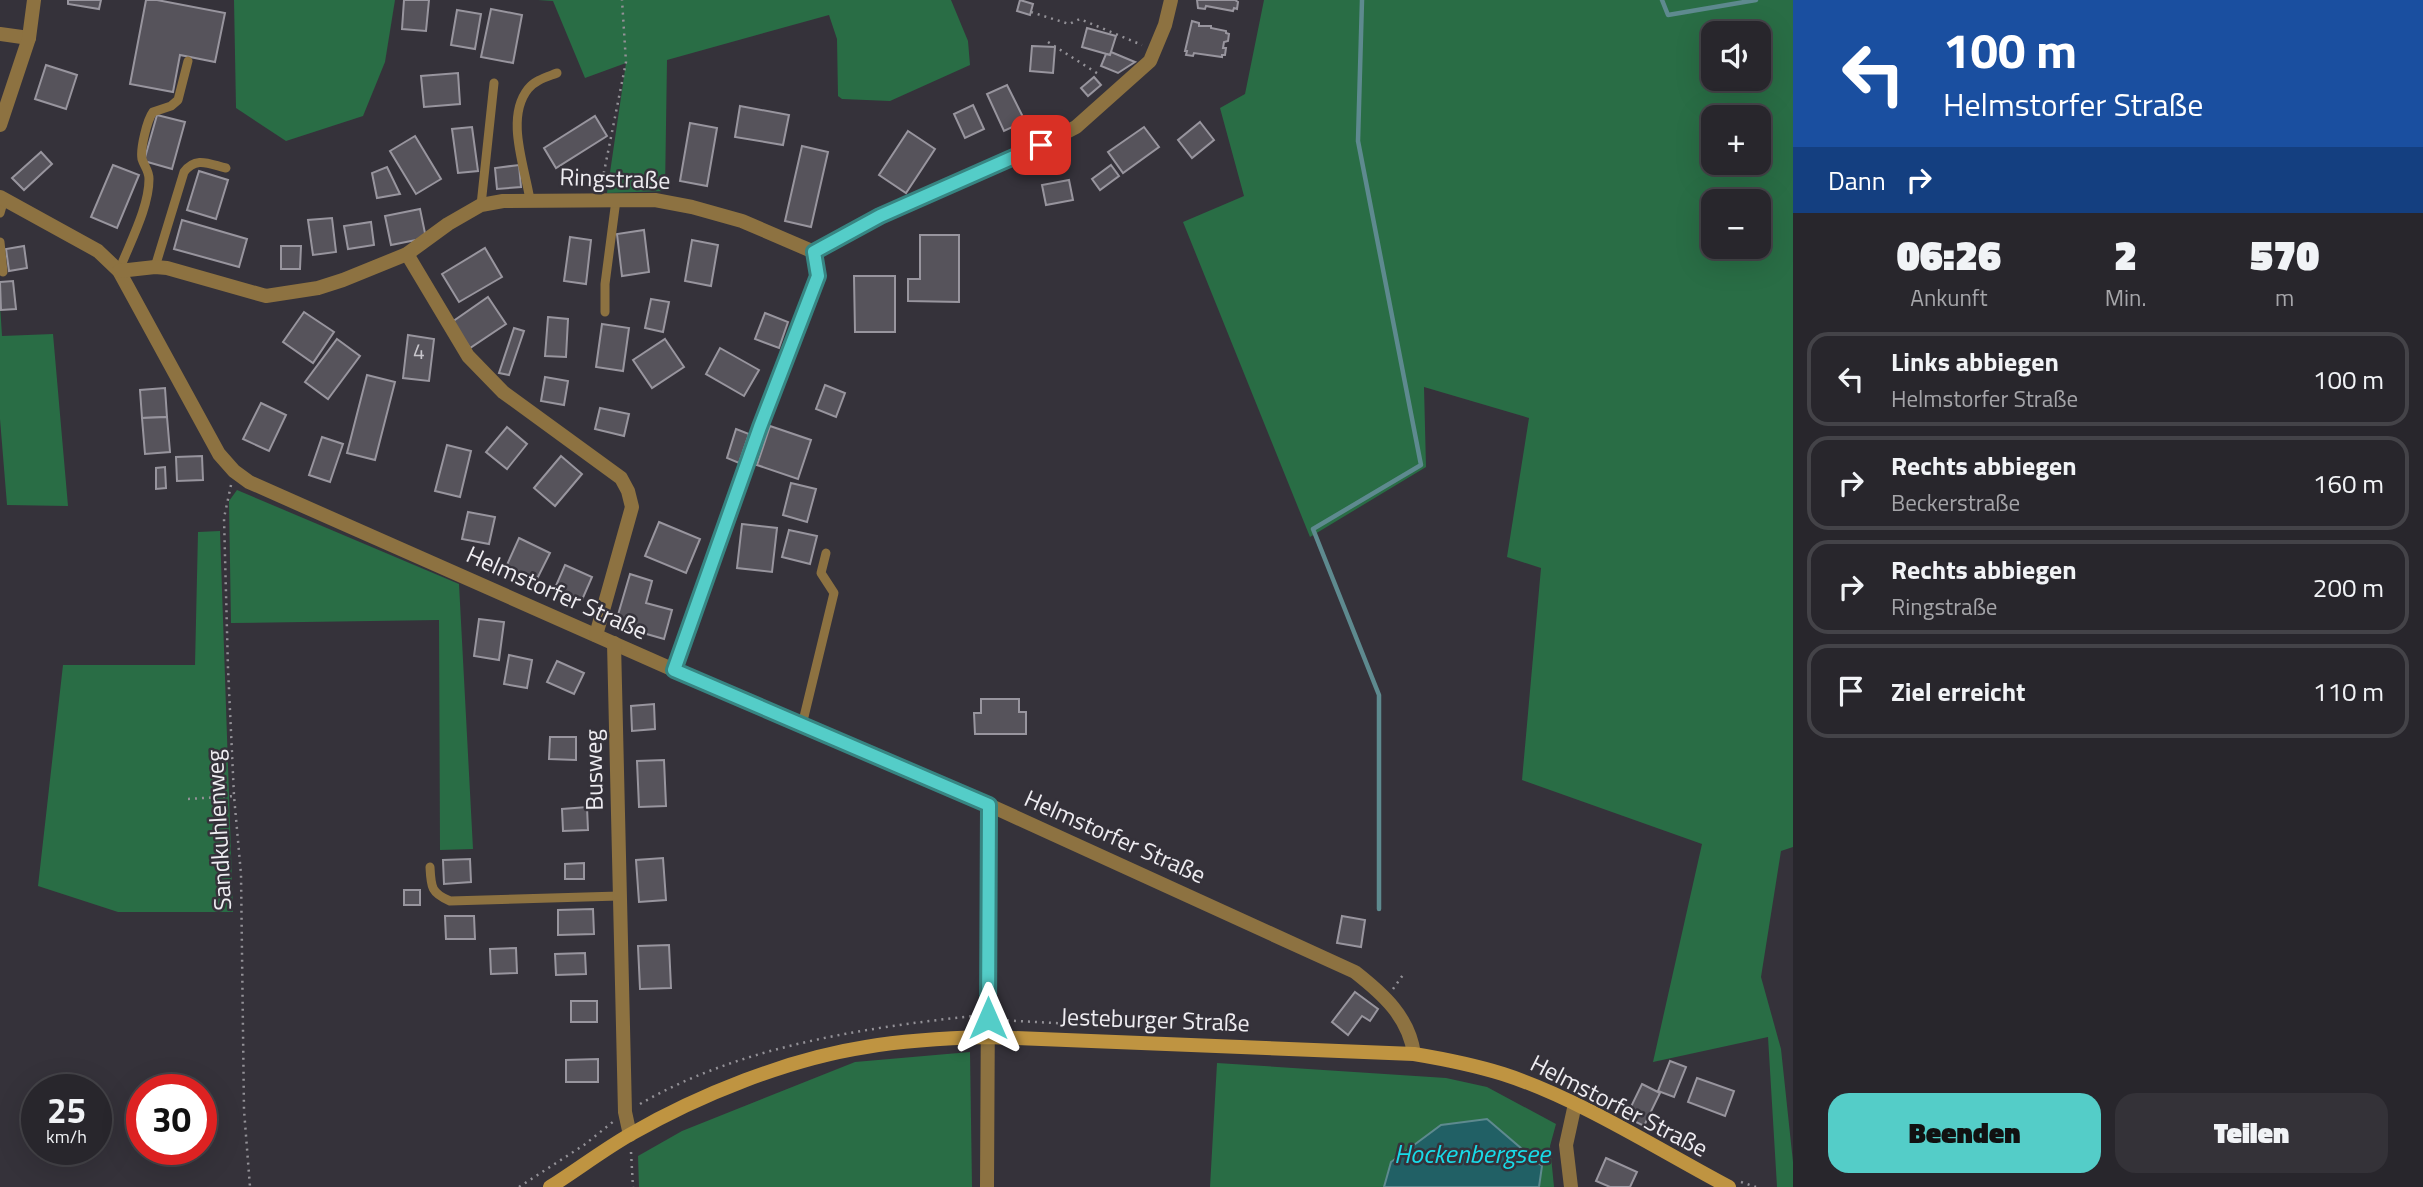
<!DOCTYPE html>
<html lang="de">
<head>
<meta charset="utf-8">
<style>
  body { margin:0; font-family:"Titillium Web",sans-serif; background:#343238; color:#f1f3f6; height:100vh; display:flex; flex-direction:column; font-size:26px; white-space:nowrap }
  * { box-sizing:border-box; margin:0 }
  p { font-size:23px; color:#a5a5a9 }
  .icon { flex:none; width:38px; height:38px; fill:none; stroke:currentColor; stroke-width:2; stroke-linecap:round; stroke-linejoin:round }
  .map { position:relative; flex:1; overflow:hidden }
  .sheet { display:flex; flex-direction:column; background:#28262c; width:630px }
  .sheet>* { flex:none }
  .banner { background:#1a4fa0; color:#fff; overflow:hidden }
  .tools { position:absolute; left:1701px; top:21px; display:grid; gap:14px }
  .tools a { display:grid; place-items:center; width:70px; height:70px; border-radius:14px; background:#28262c; box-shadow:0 7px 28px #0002,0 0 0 2px #444348; font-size:35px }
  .speed { position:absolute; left:21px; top:1074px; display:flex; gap:14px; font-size:35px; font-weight:700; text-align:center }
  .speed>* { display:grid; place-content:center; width:91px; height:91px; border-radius:50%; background:#28262c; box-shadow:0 7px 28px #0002,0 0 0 2px #444348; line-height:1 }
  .speed small { font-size:18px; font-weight:400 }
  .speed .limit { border:10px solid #d22; background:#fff; color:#111 }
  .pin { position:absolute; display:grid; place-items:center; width:60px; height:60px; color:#fff; margin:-30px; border-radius:14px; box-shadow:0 4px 10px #0006 }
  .me { position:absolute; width:77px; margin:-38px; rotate:0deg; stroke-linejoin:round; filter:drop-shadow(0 0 5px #0008) }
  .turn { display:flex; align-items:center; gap:24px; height:147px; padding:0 35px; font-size:32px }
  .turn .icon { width:91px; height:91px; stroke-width:2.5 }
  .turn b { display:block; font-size:49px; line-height:60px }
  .then { display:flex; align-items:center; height:66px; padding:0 35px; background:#0003; gap:14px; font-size:26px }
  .eta { display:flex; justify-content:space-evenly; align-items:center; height:119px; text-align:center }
  .eta b { font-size:42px; font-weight:800; line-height:49px }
  .primary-button { display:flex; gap:14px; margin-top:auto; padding:14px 35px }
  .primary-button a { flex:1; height:80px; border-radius:21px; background:#54cdc8; color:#111; font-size:28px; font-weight:800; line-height:80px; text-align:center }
  .primary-button a+a { background:#343238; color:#f1f3f6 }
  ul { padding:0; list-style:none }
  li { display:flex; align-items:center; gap:21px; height:94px; margin:0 14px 10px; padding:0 21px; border:4px solid #444348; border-radius:21px }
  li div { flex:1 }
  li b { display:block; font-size:26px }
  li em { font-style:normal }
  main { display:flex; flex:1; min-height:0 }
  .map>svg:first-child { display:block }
</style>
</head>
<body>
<main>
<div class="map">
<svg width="1793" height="1187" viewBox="0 0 1793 1187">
  <rect width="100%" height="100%" fill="#35323a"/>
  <g fill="#296d45" fill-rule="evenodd">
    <polygon points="234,0 395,0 385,62 363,116 286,141 236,108"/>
    <polygon points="538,0 951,0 968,41 970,65 890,101 842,99 838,96 837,39 829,15 667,60 665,191 607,193 626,63 585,78 553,1"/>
    <path d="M1264,0H1793V847L1781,851L1761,977L1781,1049L1793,1162V1187H1777L1768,1037L1653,1062L1702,844L1522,780L1541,568L1507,557L1529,418L1424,387L1426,467L1310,537L1183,222L1244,196L1220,108L1245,94ZM1759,33V79H1713V33ZM1759,117V163H1713V117ZM1713,201H1759V247H1713Z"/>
    <polygon points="0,304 2,336 53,334 68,506 7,505 0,419"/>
    <polygon points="237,490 459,584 473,849 440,850 439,620 231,623 229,501"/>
    <polygon points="220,531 233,912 118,912 38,886 63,665 195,665 198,532"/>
    <polygon points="970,1052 972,1187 639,1187 638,1156 682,1131 855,1062"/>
    <polygon points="1217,1063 1446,1078 1487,1087 1556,1124 1550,1146 1554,1187 1539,1187 1542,1166 1391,1162 1384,1187 1210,1187"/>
  </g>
  <polygon fill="#216065" stroke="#5e8a8f" stroke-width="2" points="1487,1119 1542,1166 1539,1187 1384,1187 1391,1162 1441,1125"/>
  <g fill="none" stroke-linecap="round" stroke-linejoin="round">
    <g stroke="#5e8a8f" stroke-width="4.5">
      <polyline points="1362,0 1358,141 1421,465 1313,529 1379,695 1379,909"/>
      <polyline points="1662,0 1668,15 1756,0"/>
    </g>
  </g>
  <g fill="#56535b" stroke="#98959e" stroke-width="2">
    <polygon points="68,0 101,0 99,9 68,4"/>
    <polygon points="146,0 157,0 225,13 215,62 180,55 173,92 130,84"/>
    <polygon points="404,0 429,0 426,31 402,29"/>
    <polygon points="1020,0 1033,4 1030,15 1017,11"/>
    <polygon points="1197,0 1235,0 1238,2 1237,9 1234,8 1233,11 1206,6 1205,9 1198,8"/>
    <polygon points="491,9 522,15 513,63 481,57"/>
    <polygon points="457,10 481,14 475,49 451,45"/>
    <polygon points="1192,21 1199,23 1199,26 1211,26 1211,28 1226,31 1226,33 1229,34 1228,41 1224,42 1223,48 1226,48 1225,55 1222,55 1222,57 1194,53 1193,56 1186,55 1187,51 1185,51"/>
    <polygon points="1087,28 1116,36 1110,55 1082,47"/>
    <polygon points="1032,46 1055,47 1053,73 1030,71"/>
    <polygon points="1111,52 1135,62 1118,73 1101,66 1106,54 1110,55"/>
    <polygon points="46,65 77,75 66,109 35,99"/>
    <polygon points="458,73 460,104 424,107 421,76"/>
    <polygon points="1094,77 1101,85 1088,96 1081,88"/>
    <polygon points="1007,85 1025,121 1004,131 987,94"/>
    <polygon points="973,105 984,129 965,138 954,114"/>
    <polygon points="740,106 789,115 783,145 735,137"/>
    <polygon points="157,115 185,122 172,169 144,161"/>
    <polygon points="595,116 607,136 556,168 544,148"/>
    <polygon points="1200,122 1214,140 1192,158 1178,140"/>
    <polygon points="690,123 717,128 707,186 680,181"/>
    <polygon points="472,127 478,171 458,173 452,129"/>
    <polygon points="1144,127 1159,147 1123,173 1108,152"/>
    <polygon points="908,131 935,149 906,193 879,175"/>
    <polygon points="415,136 441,179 416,194 390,151"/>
    <polygon points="802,146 828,152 811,227 785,221"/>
    <polygon points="41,152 52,164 24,190 12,178"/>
    <polygon points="113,165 139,175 117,228 91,217"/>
    <polygon points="519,165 521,187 497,189 495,168"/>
    <polygon points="1111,165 1119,176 1100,190 1092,179"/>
    <polygon points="387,167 400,194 377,198 372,173"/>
    <polygon points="199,171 228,180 216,219 187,210"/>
    <polygon points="1069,180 1073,200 1046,205 1042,185"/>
    <polygon points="420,209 426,238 391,245 385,216"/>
    <polygon points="332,218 336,252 313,255 308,220"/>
    <polygon points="182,220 247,239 239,267 174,249"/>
    <polygon points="371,222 374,245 348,249 344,226"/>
    <polygon points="644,230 649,272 622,276 617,234"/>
    <polygon points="920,235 959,235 959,302 908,301 908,279 920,279"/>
    <polygon points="570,237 591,240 586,284 564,281"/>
    <polygon points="692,240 718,245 711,286 685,281"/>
    <polygon points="24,246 27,268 9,271 6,249"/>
    <polygon points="281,246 301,246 300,269 281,269"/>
    <polygon points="485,248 502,277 459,302 442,274"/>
    <polygon points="854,276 895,276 895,332 855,332"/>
    <polygon points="13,281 16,309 1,310 0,282"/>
    <polygon points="488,297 506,324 470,348 452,322"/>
    <polygon points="651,299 669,302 663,332 645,328"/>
    <polygon points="304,312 334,332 313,363 283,342"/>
    <polygon points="765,313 788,322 779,348 755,339"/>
    <polygon points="548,317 568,319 566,357 545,356"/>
    <polygon points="602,324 629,328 623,371 596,367"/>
    <polygon points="514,328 524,331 509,375 499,373"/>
    <polygon points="408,335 434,339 429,381 403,378"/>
    <polygon points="337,339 360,356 328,399 305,382"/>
    <polygon points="665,339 684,367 652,388 633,360"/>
    <polygon points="720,348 759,370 744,396 706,374"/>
    <polygon points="367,375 395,382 375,460 347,453"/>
    <polygon points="545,377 568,381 564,405 541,401"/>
    <polygon points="825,385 845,393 836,417 816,409"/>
    <polygon points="165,388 167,417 142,418 140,390"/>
    <polygon points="261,403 286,415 269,451 243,439"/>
    <polygon points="600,408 629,414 624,436 595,429"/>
    <polygon points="167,417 170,452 145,454 142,418"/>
    <polygon points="770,426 811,440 798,479 757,465"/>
    <polygon points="507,427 527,444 507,469 486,452"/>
    <polygon points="736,429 749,434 739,463 727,458"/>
    <polygon points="322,437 343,444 330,482 309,475"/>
    <polygon points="447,445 471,451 460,497 435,491"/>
    <polygon points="202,456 203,480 177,481 176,457"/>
    <polygon points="561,456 582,474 555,506 534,488"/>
    <polygon points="165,467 166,488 156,489 156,468"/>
    <polygon points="791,483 816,489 807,522 783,515"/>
    <polygon points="468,512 495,517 489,544 462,539"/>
    <polygon points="659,522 700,539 686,573 645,556"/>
    <polygon points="742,524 777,528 772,572 737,568"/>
    <polygon points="789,530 817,536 810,564 782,557"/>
    <polygon points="519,538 550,553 536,581 506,567"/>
    <polygon points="565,565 592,577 582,600 555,588"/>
    <polygon points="630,574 652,581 646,603 672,610 664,639 615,625"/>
    <polygon points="479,619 504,622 499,660 474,656"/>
    <polygon points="509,655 532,660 527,688 504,684"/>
    <polygon points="557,661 584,673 574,694 547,682"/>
    <polygon points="981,699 1019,699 1019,712 1026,712 1026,734 975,734 974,713 981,713"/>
    <polygon points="654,704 655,729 632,731 631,706"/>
    <polygon points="550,737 576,737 576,760 549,759"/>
    <polygon points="664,760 666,806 639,807 637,761"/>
    <polygon points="587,807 588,830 563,831 562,809"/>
    <polygon points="663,858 666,900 639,902 636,860"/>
    <polygon points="470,859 471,882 444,884 443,860"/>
    <polygon points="584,863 584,879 565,879 565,864"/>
    <rect x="404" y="890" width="16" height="15"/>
    <polygon points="593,909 594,934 558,935 558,910"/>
    <polygon points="445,916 474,916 475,939 446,939"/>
    <polygon points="1342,916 1365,920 1361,947 1337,943"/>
    <polygon points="669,945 671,988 640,989 638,946"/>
    <polygon points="516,948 517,973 491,974 490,949"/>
    <polygon points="585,953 586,974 556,975 555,954"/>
    <polygon points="1355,992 1378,1009 1370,1021 1362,1016 1348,1035 1332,1022"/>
    <rect x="571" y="1001" width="26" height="21"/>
    <polygon points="598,1059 598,1082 566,1082 566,1060"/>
    <polygon points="1670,1061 1686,1067 1674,1097 1658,1091"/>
    <polygon points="1697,1078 1734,1091 1725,1116 1688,1102"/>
    <polygon points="1642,1084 1660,1093 1644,1126 1626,1117"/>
    <polygon points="1606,1158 1637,1172 1630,1187 1610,1187 1596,1181"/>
  </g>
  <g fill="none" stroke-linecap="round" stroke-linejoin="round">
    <g stroke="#939197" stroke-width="2.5" stroke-dasharray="2 5" stroke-linecap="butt">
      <polyline points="1031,12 1069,24 1080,19 1142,45"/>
      <polyline points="1048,42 1100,75"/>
      <polyline points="601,187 626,62 622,0"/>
      <polyline points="231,485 224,518 228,668 234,796 241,874 244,1110 250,1187"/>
      <polyline points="188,799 234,796"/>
      <polyline points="1393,989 1405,972"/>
      <polyline points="1000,1020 1109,1026"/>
      <path d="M640,1104C738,1047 861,1028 973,1016"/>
      <polyline points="631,1152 633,1187"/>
      <polyline points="1741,1182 1756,1187"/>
      <polyline points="519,1187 584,1145 614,1121"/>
    </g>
    <g stroke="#8d7241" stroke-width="9">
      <path d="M530,200C525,167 505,118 528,89C535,80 547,77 557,73"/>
      <polyline points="481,205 494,83"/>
      <polyline points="0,213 4,199"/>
      <polyline points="0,242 3,272"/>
      <path d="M155,267L184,172C196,156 209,164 226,168"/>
      <path d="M119,271C129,244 149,208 149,179C149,170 144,166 142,159C140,149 147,120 153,112L171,106L178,100L188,61"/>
      <polyline points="605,312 605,284 616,200"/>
      <polyline points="802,725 834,593 821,573 826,553"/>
      <path d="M430,867C431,887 431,893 450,901L619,896"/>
    </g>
    <g stroke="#8d7241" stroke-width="14">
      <polyline points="0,34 29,38"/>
      <polyline points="0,125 29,38 34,0"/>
      <path d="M0,197L98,251L119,271L219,454L234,471L249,482L674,670L989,805L1355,972C1383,994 1409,1017 1414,1054"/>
      <polyline points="814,252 880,216 1041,145 1076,127 1150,61 1165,25 1171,0"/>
      <polyline points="407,254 468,356 503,392 621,478 628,491 632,507 596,635"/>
      <polyline points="119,271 155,267 167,268 266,296 318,288 343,280 407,254 448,224 481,205 503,201 655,200 692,207 742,221 814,252"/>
      <polyline points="614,643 625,1112 630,1135"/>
      <polyline points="674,670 759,427 818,276 814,252"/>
      <polyline points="987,1187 989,805"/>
      <polyline points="1571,1187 1566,1145 1575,1104"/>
    </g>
    <path stroke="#bf9441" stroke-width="14" d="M550,1187C577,1170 603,1150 631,1134C699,1095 788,1059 866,1047C906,1040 947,1038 988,1037L1414,1054C1444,1059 1474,1065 1503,1074C1578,1098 1659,1150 1729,1187"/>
  </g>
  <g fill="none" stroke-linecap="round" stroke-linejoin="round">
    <g stroke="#378582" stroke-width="18">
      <polyline id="route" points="988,1018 989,805 674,670 760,427 818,276 814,252 880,216 1041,145"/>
    </g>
    <use href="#route" stroke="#54cdc8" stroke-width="12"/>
  </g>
  <g text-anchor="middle" stroke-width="5" stroke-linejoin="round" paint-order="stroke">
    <g font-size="21" fill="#c8c6cc">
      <text x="419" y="359">4</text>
    </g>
    <g font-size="24" fill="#eeecf1" stroke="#35323a">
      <text transform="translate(615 179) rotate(2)" y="8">Ringstraße</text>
      <text transform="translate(557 593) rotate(24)" y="8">Helmstorfer Straße</text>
      <text transform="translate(594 770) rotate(-91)" y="8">Busweg</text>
      <text transform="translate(219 830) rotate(-93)" y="8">Sandkuhlenweg</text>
      <text transform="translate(1115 837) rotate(24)" y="8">Helmstorfer Straße</text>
      <text transform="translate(1155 1020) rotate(2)" y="8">Jesteburger Straße</text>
      <text transform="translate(1619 1106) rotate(27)" y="8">Helmstorfer Straße</text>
    </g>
    <g font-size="26" font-style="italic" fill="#18dbe8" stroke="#35323a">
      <text x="1472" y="1163">Hockenbergsee</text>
    </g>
  </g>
</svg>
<div class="tools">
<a><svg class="icon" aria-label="sound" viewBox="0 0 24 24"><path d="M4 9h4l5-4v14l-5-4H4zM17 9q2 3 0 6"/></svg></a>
<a>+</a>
<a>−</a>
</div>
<div class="speed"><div>25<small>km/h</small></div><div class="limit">30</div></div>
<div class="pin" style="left:1041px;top:145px;background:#d93025"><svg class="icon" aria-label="arrive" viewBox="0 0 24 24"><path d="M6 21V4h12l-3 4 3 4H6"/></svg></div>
<svg class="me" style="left:988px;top:1018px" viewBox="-20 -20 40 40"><path d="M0-17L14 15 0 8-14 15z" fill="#54cdc8" stroke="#fff" stroke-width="4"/></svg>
</div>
<section class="sheet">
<div class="banner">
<div class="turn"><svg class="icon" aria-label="left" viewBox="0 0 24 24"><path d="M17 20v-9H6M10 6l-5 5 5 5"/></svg><div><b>100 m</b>Helmstorfer Straße</div></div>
<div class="then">Dann<svg class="icon" aria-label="right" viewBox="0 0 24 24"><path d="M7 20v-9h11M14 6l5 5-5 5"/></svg></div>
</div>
<div class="eta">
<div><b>06:26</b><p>Ankunft</p></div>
<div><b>2</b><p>Min.</p></div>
<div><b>570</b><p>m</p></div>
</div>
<ul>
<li><svg class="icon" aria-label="left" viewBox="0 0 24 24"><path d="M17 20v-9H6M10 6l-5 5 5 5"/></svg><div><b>Links abbiegen</b><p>Helmstorfer Straße</p></div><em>100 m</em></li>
<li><svg class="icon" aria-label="right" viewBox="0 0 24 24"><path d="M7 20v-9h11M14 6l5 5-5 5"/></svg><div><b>Rechts abbiegen</b><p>Beckerstraße</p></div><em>160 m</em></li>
<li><svg class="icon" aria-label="right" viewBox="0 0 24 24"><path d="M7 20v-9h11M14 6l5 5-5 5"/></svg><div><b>Rechts abbiegen</b><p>Ringstraße</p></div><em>200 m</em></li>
<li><svg class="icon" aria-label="arrive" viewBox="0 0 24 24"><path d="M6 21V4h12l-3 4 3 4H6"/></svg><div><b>Ziel erreicht</b></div><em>110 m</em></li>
</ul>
<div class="primary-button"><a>Beenden</a><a>Teilen</a></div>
</section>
</main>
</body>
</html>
